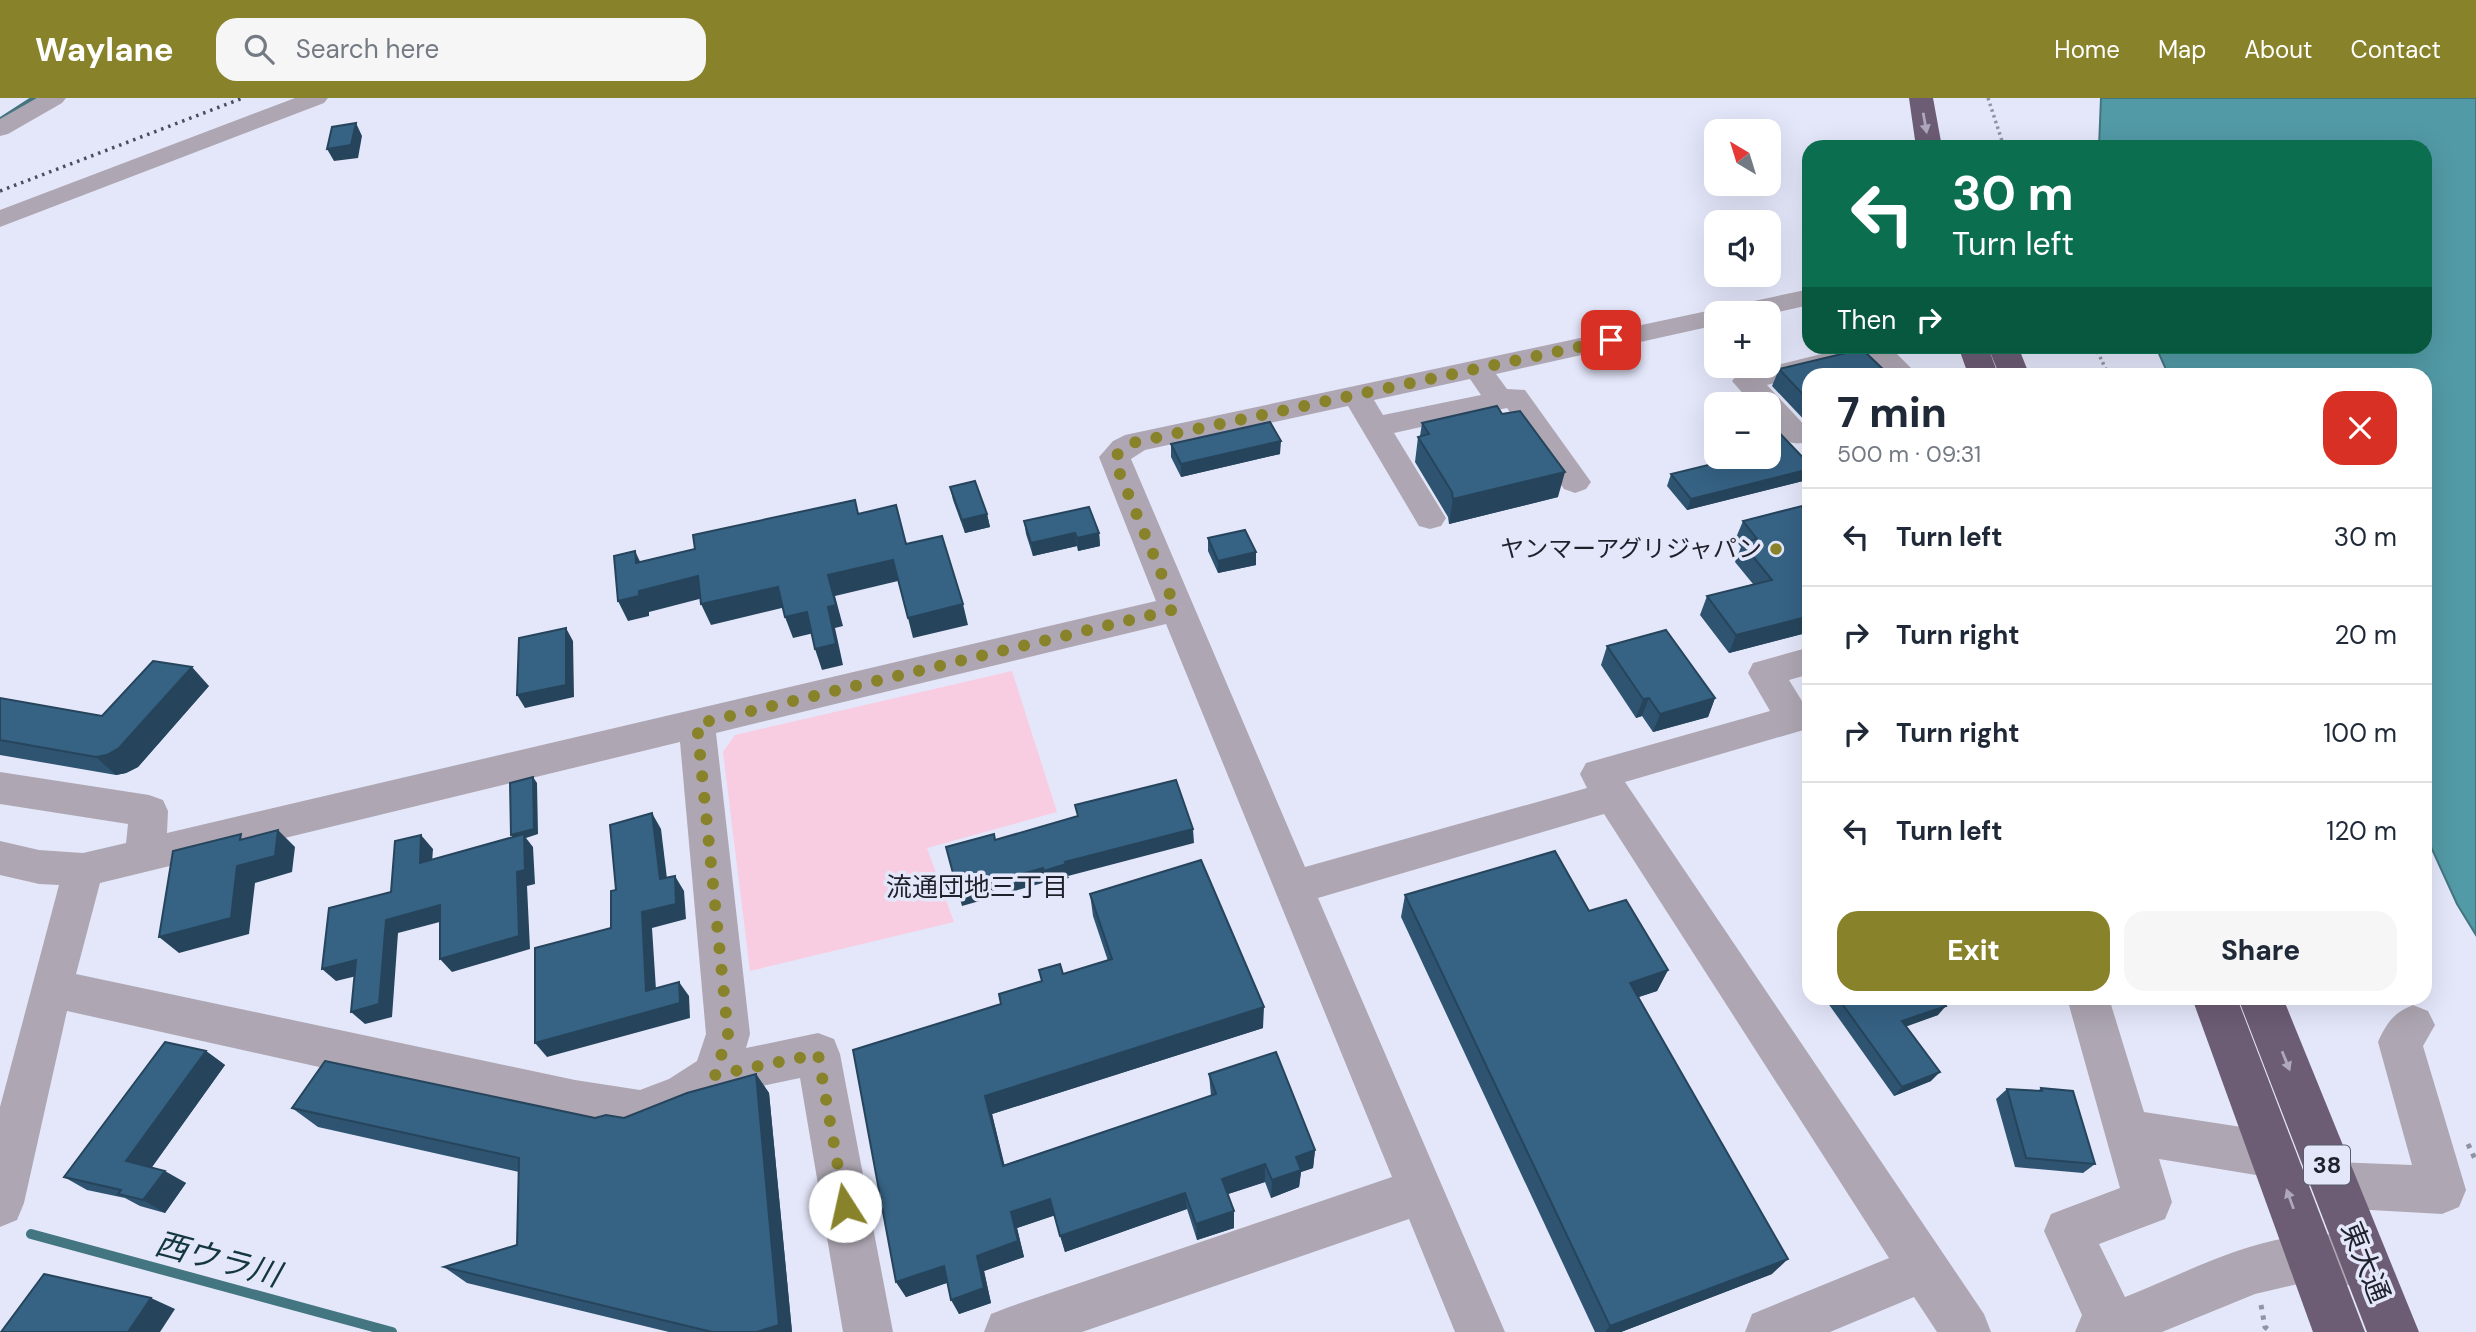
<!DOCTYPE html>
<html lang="en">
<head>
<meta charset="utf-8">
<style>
  body { margin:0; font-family:"DM Sans","Noto Sans JP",sans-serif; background:#f6f6f7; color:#1f2937; height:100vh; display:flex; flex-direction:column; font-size:26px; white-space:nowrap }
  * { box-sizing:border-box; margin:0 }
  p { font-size:23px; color:#747a83 }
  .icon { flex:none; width:38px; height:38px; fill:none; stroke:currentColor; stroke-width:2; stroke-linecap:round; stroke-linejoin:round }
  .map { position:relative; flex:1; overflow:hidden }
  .details { position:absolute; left:1802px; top:270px; width:630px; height:637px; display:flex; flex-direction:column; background:#fff; border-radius:21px; box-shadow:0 7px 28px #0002 }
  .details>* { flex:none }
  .guide { position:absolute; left:1802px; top:42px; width:630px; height:214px; border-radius:21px; box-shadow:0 7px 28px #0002; background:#0b6e4f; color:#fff; overflow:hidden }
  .needle { width:46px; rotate:322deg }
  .controls { position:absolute; left:1704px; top:21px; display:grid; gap:14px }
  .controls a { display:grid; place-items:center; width:77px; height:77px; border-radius:14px; background:#fff; box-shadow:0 7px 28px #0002; font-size:35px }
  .pin { position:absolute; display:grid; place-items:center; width:60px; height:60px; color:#fff; margin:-30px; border-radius:14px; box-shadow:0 4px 10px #0006 }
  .me { position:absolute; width:77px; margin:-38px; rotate:350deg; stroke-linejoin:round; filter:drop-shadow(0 0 5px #0008) }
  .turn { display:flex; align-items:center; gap:24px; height:147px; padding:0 35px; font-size:32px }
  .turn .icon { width:91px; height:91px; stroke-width:2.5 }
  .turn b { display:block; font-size:49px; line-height:60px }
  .then { display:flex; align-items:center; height:66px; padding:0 35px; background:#0003; gap:14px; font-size:26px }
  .round { display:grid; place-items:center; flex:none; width:74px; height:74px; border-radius:21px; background:#f6f6f7 }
  .head { display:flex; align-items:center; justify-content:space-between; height:119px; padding:0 35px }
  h1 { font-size:42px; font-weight:800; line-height:52px }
  .action { display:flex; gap:14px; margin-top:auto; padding:14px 35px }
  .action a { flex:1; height:80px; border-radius:21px; background:#88822a; color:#fff; font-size:28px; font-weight:800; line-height:80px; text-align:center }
  .action a+a { background:#f6f6f7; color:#1f2937 }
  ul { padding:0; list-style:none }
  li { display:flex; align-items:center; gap:21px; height:98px; padding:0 35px; border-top:2px solid #e0e1e3 }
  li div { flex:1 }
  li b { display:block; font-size:26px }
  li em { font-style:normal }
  header { display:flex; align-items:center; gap:42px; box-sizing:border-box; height:98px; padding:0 35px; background:#88822a; color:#fff }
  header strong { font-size:33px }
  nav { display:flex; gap:38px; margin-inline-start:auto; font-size:24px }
  .search { width:490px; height:63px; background:#f6f6f7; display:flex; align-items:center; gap:18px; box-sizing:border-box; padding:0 24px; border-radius:21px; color:#747a83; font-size:26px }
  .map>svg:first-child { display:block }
</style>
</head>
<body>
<header>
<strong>Waylane</strong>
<div class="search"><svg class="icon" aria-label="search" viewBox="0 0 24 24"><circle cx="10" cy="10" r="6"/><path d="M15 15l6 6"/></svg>Search here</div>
<nav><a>Home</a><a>Map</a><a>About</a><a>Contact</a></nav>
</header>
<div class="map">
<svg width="2476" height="1234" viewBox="0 0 2476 1234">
  <rect width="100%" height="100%" fill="#e4e7fa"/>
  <polygon fill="#f8cce1" points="1012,573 1057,714 927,750 954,824 750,873 723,654 735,637"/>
  <polygon fill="#529aa6" stroke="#437681" stroke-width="2" points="2101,0 2476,0 2476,837 2457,806 2426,738 2426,276 2168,276 2156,249 2426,248 2426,49 2099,49"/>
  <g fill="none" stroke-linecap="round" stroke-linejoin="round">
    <polyline stroke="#437681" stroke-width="5" points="0,22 34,0"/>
    <polyline stroke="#437681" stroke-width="10" points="31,1136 392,1234"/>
    <g stroke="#9093a2" stroke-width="3.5" stroke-dasharray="2.5 3.5" stroke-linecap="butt">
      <polyline points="1988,0 2004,49"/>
      <polyline points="2095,248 2108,276"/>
    </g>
    <g stroke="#9093a2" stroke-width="5" stroke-dasharray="4.5 6" stroke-linecap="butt">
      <polyline points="2468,1046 2476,1063"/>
      <polyline points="2261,1207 2265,1229 2271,1234"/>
    </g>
    <g fill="#aea7b3" fill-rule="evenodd">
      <polygon points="37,0 66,0 62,5 8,36 0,38 0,21"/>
      <polygon points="295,0 328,0 324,5 0,129 0,112"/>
      <path d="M1810,191V207L1769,216L1717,215V227L1496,276L1507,291L1525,292L1586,377L1591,384L1586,391L1575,395L1564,391L1507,310L1394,335L1446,420L1441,428L1430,431L1419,428L1348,308L1145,352L1131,361L1305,769L1587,690L1580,676L1586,665L1770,613L1748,575L1753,565L1810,549V576L1789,582L1810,616L1807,631L1625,684L1984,1216L1991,1234H1937L1914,1199L1830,1234H1745L1752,1216L1889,1160L1604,716L1318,800L1505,1234H1455L1409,1121L1082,1234H984L991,1216L1009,1209L1392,1079L1166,526L716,635L750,936L746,950L818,935L834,941L840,956L893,1234H843L800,980L724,996L700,1012L640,1036L575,1026L67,913L24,1105L17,1122L0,1129V1009L59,787L39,786L0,777V743L39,752L83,755L126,745L128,726L0,706V674L149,697L163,702L168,713L167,735L1156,503L1099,359L1113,343L1125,337ZM1470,281L1481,297L1383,317L1374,302ZM680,644L706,936L697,963L669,981L640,992L575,982L76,876L100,785Z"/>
      <path d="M1854,248H1889L1917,276H1885L1870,262L1767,287L1807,330L1810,334L1807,344C1788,349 1781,340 1769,326V306H1752L1732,283L1737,277Z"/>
      <path d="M2067,900H2109L2144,1014L2274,1034L2290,1041L2297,1057L2290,1073L2274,1080L2159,1061L2172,1104L2165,1121L2099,1146L2125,1199C2204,1168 2298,1112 2383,1148L2390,1165L2383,1182L2366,1189L2311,1183L2255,1196L2162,1234H2075L2082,1217L2044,1133L2051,1116L2120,1090Z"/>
      <path d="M2413,907L2428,913L2435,927L2423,948L2466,1092L2459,1109L2442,1116L2335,1110L2318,1104L2311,1087L2318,1070L2335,1064L2412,1067L2378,944C2386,926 2394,914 2413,907Z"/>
    </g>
    <g fill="#6c5c74" fill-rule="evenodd">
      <polygon points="1909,0 1933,0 1942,49 1916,49"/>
      <polygon points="1958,248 2018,248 2029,276 1999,276 1988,249 1998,276 1968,276"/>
      <polygon points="2192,900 2237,900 2365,1234 2313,1234"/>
      <polygon points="2238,900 2283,900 2419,1234 2367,1234"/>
    </g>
    <polyline stroke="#4b4d5a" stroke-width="3.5" stroke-dasharray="2.5 5" stroke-linecap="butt" points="0,93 243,0"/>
  </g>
  <g fill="#2e5472">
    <polygon points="1779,271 1810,276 1810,328 1772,288"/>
    <polygon points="1771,314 1776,332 1807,382 1687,412 1667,388 1671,376 1769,359"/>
    <polygon points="1422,325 1558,399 1449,426 1448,419 1415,364 1418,339 1420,338"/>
    <polygon points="1171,346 1280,356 1181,379 1171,359"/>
    <polygon points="950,389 987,416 990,429 965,435 953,402"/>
    <polygon points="1810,406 1810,534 1729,555 1700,517 1707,498 1753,486 1735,464 1741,449 1735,442 1743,423"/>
    <polygon points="1024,423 1099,435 1100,448 1078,453 1077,448 1033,458 1026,436"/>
    <polygon points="1208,440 1256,467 1218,475 1208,453"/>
    <polygon points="1607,548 1715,600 1708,619 1653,634 1642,618 1636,620 1601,567"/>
    <polygon points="209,588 138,669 126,675 116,677 0,657 0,600 102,618"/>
    <polygon points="1090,796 1263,930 992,1016 1004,1067 1211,998 1209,976 1315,1052 1313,1070 1301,1074 1299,1089 1271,1100 1265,1084 1228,1096 1234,1130 1197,1142 1187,1111 1065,1154 1055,1117 1017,1130 1024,1159 984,1173 991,1205 959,1216 947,1185 906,1199 896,1184 1042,883 1039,872 1063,876 1108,863 1093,818"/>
    <polygon points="1405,797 1589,813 1668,872 1657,893 1639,899 1772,1176 1621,1234 1595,1234 1401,819"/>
    <polygon points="1826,900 1940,900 1938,917 1906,928 1931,983 1894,998 1825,901"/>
    <polygon points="206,953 225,967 152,1069 186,1085 165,1115 140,1108 125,1100 87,1092 64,1079"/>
    <polygon points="756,976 769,995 792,1234 669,1234 467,1185 444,1169 517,1147 519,1074 318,1029 292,1010 595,1020 624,1020"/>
    <polygon points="2041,990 2095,1066 2083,1075 2015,1069 1996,1001 2007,991 2038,993"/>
  </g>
  <g fill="#26455c">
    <polygon points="356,25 362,38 358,60 334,63 327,51"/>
    <polygon points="1779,325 1775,336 1771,326"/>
    <polygon points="1281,343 1280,356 1181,379 1181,366"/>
    <polygon points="1810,371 1810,376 1807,382 1687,412 1691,401"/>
    <polygon points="1565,374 1558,399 1449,426 1453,401"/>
    <polygon points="987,416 990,429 965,435 962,422"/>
    <polygon points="1075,435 1077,448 1033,458 1031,445"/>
    <polygon points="1099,435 1100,448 1078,453 1077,440"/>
    <polygon points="635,453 645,474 636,465"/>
    <polygon points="1256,454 1256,467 1218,475 1218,463"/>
    <polygon points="893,462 898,483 835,498 843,528 835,530 843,567 822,572 815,551 828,509 828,477"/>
    <polygon points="698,478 707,499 649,514 649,518 628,523 618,503 639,493"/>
    <polygon points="778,489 786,509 711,527 701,506"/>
    <polygon points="963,506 968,527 913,540 908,520"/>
    <polygon points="807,514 814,535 793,540 785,519"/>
    <polygon points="1810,518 1810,534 1729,555 1736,537"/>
    <polygon points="566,530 573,543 574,599 525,610 517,597"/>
    <polygon points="192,569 209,588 138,669 126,675 116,677 96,659"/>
    <polygon points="1649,600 1642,618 1636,620 1643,601"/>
    <polygon points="1715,600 1708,619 1653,634 1660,616"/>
    <polygon points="533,679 537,685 538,736 526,740 533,749 535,786 527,788 530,851 452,874 440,861 515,743 511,737"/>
    <polygon points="652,715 661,731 669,797 660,781"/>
    <polygon points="1193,731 1194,745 1068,778 1069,780 1047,786 1044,773 1065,764"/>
    <polygon points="278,732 295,749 292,774 255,785 249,836 179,855 159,839"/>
    <polygon points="421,737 433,751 431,778 420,765"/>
    <polygon points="1043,770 1046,784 962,808 958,794"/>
    <polygon points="675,778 684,793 686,821 652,830 657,907 646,893 642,814"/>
    <polygon points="440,807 451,821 398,835 392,919 365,926 351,914 386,822"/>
    <polygon points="356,862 369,875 336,883 322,871"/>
    <polygon points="1668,872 1657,893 1620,905 1630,885"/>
    <polygon points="679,884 689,898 690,920 547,959 535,945"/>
    <polygon points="1946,908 1938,917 1894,933 1902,923"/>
    <polygon points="1264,909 1263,930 992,1016 1009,1085 1003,1068 985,998"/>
    <polygon points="206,953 225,967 147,1076 126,1063"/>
    <polygon points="1940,974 1931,983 1894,998 1902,989"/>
    <polygon points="756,976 769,995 792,1234 757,1234"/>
    <polygon points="1315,1052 1313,1070 1301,1074 1299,1089 1271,1100 1272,1082 1296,1059"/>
    <polygon points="1265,1066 1265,1084 1222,1098 1222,1081"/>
    <polygon points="165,1073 186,1085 165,1115 143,1102"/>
    <polygon points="1185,1095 1187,1111 1065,1154 1060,1138"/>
    <polygon points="1050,1101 1056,1117 1017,1130 1024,1159 984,1173 991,1205 959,1216 951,1202 977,1158 1011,1114"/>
    <polygon points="1234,1113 1234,1130 1197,1142 1196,1126"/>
    <polygon points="1788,1161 1772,1176 1621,1234 1605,1234 1610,1228"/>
    <polygon points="944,1168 952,1183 906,1199 896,1184"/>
    <polygon points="151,1200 175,1211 160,1234 128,1234"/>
  </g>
  <g fill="#366284" stroke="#26455c" stroke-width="2">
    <polygon points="356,25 351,47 327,51 332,29"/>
    <polygon points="1862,251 1888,276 1810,276 1810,304 1779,271"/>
    <polygon points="1771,298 1771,314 1779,325 1771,326 1810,367 1810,371 1691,401 1671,376 1741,359 1769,359 1769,306 1741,306"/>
    <polygon points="1497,308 1502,316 1520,313 1565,374 1453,401 1452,394 1418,339 1429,336 1422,325"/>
    <polygon points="1270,324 1281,343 1181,366 1171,346"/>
    <polygon points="975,383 987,416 962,422 950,389"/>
    <polygon points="855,402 858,416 896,407 906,446 942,438 963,506 908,520 893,462 828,477 836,507 828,509 836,546 815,551 807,514 785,519 778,489 701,506 698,478 639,493 639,498 618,503 614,458 635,453 636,465 695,451 693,437"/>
    <polygon points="1810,406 1810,518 1736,537 1707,498 1772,482 1742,445 1757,441 1743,423"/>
    <polygon points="1089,409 1099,435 1077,440 1075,435 1031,445 1024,423"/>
    <polygon points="1245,432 1256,454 1218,463 1208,440"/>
    <polygon points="566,530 566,587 517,597 519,540"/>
    <polygon points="1666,532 1715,600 1660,616 1649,600 1643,601 1607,548"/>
    <polygon points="153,563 192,569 119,650 107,657 96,659 0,642 0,600 102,618"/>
    <polygon points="533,679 534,731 511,737 510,685"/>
    <polygon points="1176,682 1193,731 1065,764 1066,766 1044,773 1043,770 958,794 946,749 994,736 995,742 1078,718 1075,707"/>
    <polygon points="652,715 660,781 675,778 676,806 642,814 646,893 679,884 680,905 535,945 535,850 611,830 611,793 616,792 610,727"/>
    <polygon points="278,732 275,758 237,768 231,820 159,839 173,753 241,736 240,742"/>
    <polygon points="524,736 525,772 517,774 519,838 440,861 440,807 386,822 379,906 351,914 356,862 322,871 329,810 391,794 395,743 421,737 420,765"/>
    <polygon points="1555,753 1589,813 1626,802 1668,872 1630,885 1788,1161 1610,1228 1405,797"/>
    <polygon points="1201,762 1264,909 985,998 1003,1068 1216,996 1209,976 1276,954 1315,1052 1296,1059 1301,1072 1272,1082 1265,1066 1222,1081 1234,1113 1196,1126 1185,1095 1060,1138 1050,1101 1011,1114 1018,1143 977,1158 984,1190 951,1202 944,1168 896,1184 853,952 1001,906 999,896 1042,883 1039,872 1060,866 1063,876 1112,861 1090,796"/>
    <polygon points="1838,900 1940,900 1946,908 1902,923 1940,974 1902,989"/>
    <polygon points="165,944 206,953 126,1063 165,1073 143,1102 118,1096 121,1092 64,1079"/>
    <polygon points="325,963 595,1020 606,1017 624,1020 687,995 756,976 779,1227 757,1234 712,1234 444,1169 517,1147 519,1060 292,1010"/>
    <polygon points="2041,990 2073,993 2095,1066 2026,1060 2007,991 2042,993"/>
    <polygon points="44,1176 151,1200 128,1234 1,1234"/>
  </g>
  <defs><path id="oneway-solid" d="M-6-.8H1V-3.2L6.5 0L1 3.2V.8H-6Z" transform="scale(1.75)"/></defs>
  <g fill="#aea8be">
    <use href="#oneway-solid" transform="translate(1925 25) rotate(80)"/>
    <use href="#oneway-solid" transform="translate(2286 963) rotate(68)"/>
    <use href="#oneway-solid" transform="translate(2290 1101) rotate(-110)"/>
  </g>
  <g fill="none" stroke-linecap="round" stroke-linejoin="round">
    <polyline stroke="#88822a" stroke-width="12" stroke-dasharray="0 21.6" points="845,1108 818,956 715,977 728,936 697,626 1176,511 1117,369 1115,359 1124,350 1136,344 1611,242"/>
  </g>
  <circle fill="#88822a" stroke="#e4e7fa" stroke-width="2.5" cx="1776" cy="451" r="7"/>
  <g text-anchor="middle" stroke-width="7" stroke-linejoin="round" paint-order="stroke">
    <rect fill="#e4e7fa" stroke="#5a5c6a" stroke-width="2" x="2304" y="1047.5" width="46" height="39" rx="5"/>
    <g font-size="23" font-weight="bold" fill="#1f212c">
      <text x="2327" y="1075">38</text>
    </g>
    <g font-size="24" fill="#1f212c" stroke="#e4e7fa" text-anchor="end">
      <text x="1762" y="459">ヤンマーアグリジャパン</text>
    </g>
    <g font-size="26" fill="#1f212c" stroke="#e4e7fa">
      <text x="977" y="798">流通団地三丁目</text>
    </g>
    <g font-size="28" fill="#1f212c" stroke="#e4e7fa">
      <text transform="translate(2366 1164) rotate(68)" y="10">東大通</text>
    </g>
    <g font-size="32" font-style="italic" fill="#13373d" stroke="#e4e7fa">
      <text transform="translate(218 1161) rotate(15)" y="11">西ウラ川</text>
    </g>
  </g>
</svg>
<div class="controls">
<a><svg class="needle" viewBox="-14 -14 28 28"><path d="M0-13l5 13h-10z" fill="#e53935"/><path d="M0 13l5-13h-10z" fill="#747a83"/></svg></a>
<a><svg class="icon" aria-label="sound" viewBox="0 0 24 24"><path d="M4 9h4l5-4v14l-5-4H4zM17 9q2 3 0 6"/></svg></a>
<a>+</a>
<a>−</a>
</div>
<div class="pin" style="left:1611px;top:242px;background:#d93025"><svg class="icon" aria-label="arrive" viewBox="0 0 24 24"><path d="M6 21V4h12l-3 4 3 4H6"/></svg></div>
<svg class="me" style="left:845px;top:1108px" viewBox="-20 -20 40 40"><circle r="19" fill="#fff"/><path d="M0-13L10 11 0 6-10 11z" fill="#88822a"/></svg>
<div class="guide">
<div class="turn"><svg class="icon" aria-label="left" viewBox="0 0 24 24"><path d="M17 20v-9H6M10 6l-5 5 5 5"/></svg><div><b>30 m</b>Turn left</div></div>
<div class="then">Then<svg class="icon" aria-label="right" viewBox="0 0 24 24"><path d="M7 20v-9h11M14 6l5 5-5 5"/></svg></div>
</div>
<section class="details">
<div class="head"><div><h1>7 min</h1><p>500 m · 09:31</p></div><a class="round" style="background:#d93025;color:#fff"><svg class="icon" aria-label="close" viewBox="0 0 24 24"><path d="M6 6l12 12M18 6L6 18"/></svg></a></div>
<ul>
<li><svg class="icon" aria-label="left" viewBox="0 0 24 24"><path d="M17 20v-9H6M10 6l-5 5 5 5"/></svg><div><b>Turn left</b></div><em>30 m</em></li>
<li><svg class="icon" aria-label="right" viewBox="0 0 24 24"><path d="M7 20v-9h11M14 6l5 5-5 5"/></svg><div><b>Turn right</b></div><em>20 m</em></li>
<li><svg class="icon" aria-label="right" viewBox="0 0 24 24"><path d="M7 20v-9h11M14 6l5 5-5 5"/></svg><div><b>Turn right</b></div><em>100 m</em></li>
<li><svg class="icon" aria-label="left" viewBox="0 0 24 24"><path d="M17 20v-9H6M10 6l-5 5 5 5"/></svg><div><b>Turn left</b></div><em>120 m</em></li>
</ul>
<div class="action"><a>Exit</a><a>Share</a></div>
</section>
</div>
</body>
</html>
